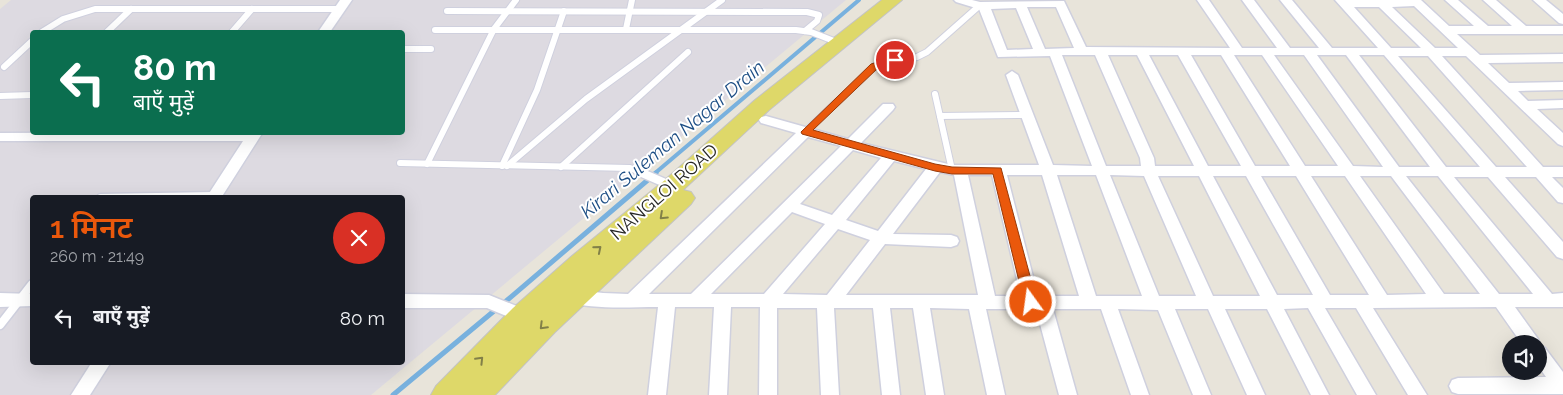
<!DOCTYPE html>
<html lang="hi">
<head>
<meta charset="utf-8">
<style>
  body { margin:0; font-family:Raleway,"Noto Sans Devanagari",sans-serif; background:#20242c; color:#f1f3f6; height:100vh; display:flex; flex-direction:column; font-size:19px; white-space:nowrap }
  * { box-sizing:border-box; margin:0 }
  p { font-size:16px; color:#9ea1a6 }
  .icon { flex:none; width:28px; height:28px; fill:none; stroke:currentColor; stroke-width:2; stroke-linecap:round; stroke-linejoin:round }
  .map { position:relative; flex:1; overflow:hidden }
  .side { position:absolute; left:30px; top:195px; width:375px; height:170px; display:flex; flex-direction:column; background:#171b24; border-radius:5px; box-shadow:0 5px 20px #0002 }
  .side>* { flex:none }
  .guide { position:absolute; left:30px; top:30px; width:375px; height:105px; border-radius:5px; box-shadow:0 5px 20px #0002; background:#0b6e4f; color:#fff; overflow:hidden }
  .tools { position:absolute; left:1502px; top:335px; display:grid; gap:10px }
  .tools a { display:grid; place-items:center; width:45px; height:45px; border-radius:50%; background:#171b24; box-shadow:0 5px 20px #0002; font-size:25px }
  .pin { position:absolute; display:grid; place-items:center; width:42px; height:42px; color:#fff; margin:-21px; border:2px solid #fff; border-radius:50%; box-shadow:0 1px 5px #0007 }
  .me { position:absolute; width:55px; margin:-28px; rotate:346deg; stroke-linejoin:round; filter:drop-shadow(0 0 4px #0008) }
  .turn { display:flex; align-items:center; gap:18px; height:105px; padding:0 20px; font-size:22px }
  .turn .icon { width:65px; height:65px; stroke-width:2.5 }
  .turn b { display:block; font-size:35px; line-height:42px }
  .round { display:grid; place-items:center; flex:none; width:52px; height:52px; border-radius:26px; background:#20242c }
  .summary { display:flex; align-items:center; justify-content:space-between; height:85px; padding:0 20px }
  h1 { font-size:30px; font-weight:600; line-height:38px; color:#ea580c }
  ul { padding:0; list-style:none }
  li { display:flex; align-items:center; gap:15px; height:75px; padding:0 20px }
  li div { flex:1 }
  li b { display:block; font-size:19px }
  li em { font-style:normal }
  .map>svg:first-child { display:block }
</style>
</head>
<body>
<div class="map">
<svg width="1563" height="395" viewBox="0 0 1563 395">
  <rect width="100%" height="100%" fill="#e8e4da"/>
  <path fill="#dddae1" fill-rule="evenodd" d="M11,0H846L371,395H0V9ZM32,32H402V132H32ZM32,198H402V362H32Z"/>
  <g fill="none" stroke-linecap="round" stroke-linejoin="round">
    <polyline stroke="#78b1de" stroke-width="4" points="654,174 859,0"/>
    <g stroke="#78b1de" stroke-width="5">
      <polyline points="505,302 656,173"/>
      <polyline points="393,395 494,311"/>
    </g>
    <g stroke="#cfd0de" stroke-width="8">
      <g id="lane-far1">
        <polyline points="447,11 807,12 819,15 817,21 805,31"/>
        <polyline points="626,29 632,0"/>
        <polyline points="435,30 796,30 811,32 839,43"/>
        <polyline points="42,32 63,19 95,9 340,9"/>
        <polyline points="107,32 131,9"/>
        <polyline points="232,32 252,9"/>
        <polyline points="402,49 431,49"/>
        <polyline points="4,67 32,41"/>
        <polyline points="935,94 952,170"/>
        <polyline points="0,96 32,95"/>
        <polyline points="940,116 1026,115"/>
        <polyline points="806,131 875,66 880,63 917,57 927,52 979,6"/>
        <polyline points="400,163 630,168 645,174"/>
        <polyline points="427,164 494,29 516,0"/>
        <polyline points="502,166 537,90 564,11"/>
        <polyline points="507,166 586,99 722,0"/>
        <polyline points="561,167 688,52"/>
      </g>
    </g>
    <g stroke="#cfd0de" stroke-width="11">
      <g id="lane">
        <polyline points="642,173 672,186"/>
        <polyline points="101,198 214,196"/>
        <polyline points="0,325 32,284"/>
      </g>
    </g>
    <g stroke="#cfd0de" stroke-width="3">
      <g id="street">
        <polygon points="340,0 352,0 330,32 318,32"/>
        <path d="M954,0H972L980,2L1064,1L1086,47L1230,48L1197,0H1209L1242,48H1277L1242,0H1254L1290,48H1319L1280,0H1292L1332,48H1378L1335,0H1421L1449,26H1474L1445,0H1458L1488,26H1512L1483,0H1496L1526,26H1563V34H1457L1480,55L1563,54V62L1488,63L1509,83L1563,82V90L1518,91L1528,101L1563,100V108L1537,109L1563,133V146L1558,144L1466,56H1442L1543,167H1563V177H1552L1563,188V203L1558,202L1536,177H1505L1563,242V259L1557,257L1488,177H1454L1552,294L1563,293V307H1515L1538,339L1540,346L1545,348L1563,372V394H1458L1452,392L1449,386L1452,380L1458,378L1546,377L1539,367V344H1522L1496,307L1373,308L1427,395H1408L1356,308H1325L1376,395H1357L1308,308L1284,309L1329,395H1311L1267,309H1225L1265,395H1247L1208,309H1175L1211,395H1193L1158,310L1118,309L1149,395H1131L1101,309H1053L1077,395H1059L1036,309H986L1005,395H987L969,309L930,308L944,395H926L913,308H890L900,395H882L873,308H834L839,395H821L817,308H777V395H759L760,307H731L727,395H709L714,307H675L666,395H648L658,307C627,307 593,310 564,301L562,296L564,291L570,289L603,293L628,294L796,133L761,123L759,120L761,117L766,116L848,139L883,104H893L895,107L893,110L861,143L952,165H1039L1006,75L1012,71L1018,75L1053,165L1092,166L1050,56L998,57L979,9L956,2ZM1414,6L1458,48H1435L1392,7ZM1027,7H1056L1074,48L1045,49ZM1354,7H1379L1421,48H1391ZM1016,8L1033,49L1007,50L991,9ZM1062,55H1095L1140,158L1141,166H1106ZM1108,55H1137L1194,166H1155L1154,158ZM1149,55H1178L1241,166H1208ZM1191,55H1221L1290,166H1255ZM1234,55H1262L1338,166H1305ZM1274,55H1304L1383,167L1353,166ZM1317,55H1346L1430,167H1399ZM1359,55H1384L1480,167H1446ZM1398,56H1428L1527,167H1496ZM808,137L841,146L691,294H649ZM853,150L881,158L832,215L800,204ZM894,161L926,169L878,231L846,220ZM940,172L954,175L978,295H846L885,244L951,247L957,245L959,241L957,237L951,235L893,234ZM968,175H992L1021,296H995ZM1007,175H1042L1079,296H1038ZM1057,175H1096L1142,296H1096ZM1110,175L1144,176L1196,296H1159ZM1158,176H1199L1260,296H1213ZM1213,176H1246L1313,295H1277ZM1261,176H1296L1369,295H1330ZM1311,176H1345L1426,294L1387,295ZM1360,176H1391L1480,294H1444ZM1406,176H1438L1533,294H1499ZM792,212L825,224L764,294H711ZM838,229L870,240L827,295L783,294Z"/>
        <polygon points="1533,0 1546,0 1563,14 1563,24 1559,23"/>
        <polygon points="263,132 221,198 206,198 243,141 0,141 0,133"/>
        <polygon points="0,293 32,294 32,306 0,307"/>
        <polygon points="402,294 489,295 529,311 532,316 529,321 523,323 487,308 402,308"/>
        <polygon points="92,362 111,362 90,395 71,395"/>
      </g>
    </g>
    <g stroke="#c3c3c3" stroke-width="2">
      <polygon id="primary" points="882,0 902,0 769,110 683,190 691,192 695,198 691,204 555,332 495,395 431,395 436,386 513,308 572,256 665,180 755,100"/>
    </g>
    <use href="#lane-far1" stroke="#fff" stroke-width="6"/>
    <use href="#lane" stroke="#fff" stroke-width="8"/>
    <use href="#street" fill="#fff" fill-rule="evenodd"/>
    <use href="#primary" fill="#ded869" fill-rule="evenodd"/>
  </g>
  <defs><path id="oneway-chevron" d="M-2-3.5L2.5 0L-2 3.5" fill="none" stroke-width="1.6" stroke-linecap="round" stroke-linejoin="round" transform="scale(1.25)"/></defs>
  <g stroke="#828048">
    <use href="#oneway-chevron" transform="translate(663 216) rotate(137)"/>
    <use href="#oneway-chevron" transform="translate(598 249) rotate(-40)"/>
    <use href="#oneway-chevron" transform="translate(543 326) rotate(135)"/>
    <use href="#oneway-chevron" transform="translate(480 360) rotate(-46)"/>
  </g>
  <polygon fill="#ea580c" stroke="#983908" points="895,57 899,58 899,62 878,68 813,130 935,164 952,167 1001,168 1037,302 1035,305 1026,305 1024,302 993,174 952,174 935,171 802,134 801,132 871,64"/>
  <g text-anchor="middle" stroke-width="4" stroke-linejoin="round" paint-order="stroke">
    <g font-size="18" fill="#272727" stroke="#fff">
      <text transform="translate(664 192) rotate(-41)" y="6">NANGLOI ROAD</text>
    </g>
    <g font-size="19" font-style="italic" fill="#1d4e85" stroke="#fff">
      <text transform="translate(672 139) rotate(-40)" y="7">Kirari Suleman Nagar Drain</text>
    </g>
  </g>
</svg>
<div class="tools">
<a><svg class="icon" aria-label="sound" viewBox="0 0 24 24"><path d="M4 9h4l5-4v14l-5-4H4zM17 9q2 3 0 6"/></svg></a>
</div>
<div class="pin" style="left:895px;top:60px;background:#d93025"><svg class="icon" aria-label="arrive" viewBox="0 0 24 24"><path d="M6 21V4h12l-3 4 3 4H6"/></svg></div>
<svg class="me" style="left:1031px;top:302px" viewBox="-20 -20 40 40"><circle r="17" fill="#ea580c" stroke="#fff" stroke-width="3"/><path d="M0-11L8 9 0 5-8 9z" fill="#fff"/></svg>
<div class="guide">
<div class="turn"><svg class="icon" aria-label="left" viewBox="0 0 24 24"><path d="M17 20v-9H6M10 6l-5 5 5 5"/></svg><div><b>80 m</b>बाएँ मुड़ें</div></div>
</div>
<section class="side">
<div class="summary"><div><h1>1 मिनट</h1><p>260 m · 21:49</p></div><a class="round" style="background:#d93025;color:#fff"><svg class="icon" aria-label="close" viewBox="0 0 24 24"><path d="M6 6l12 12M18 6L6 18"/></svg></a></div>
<ul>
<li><svg class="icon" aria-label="left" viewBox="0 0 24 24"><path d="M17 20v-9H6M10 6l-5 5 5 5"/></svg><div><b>बाएँ मुड़ें</b></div><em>80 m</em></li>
</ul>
</section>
</div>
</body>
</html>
